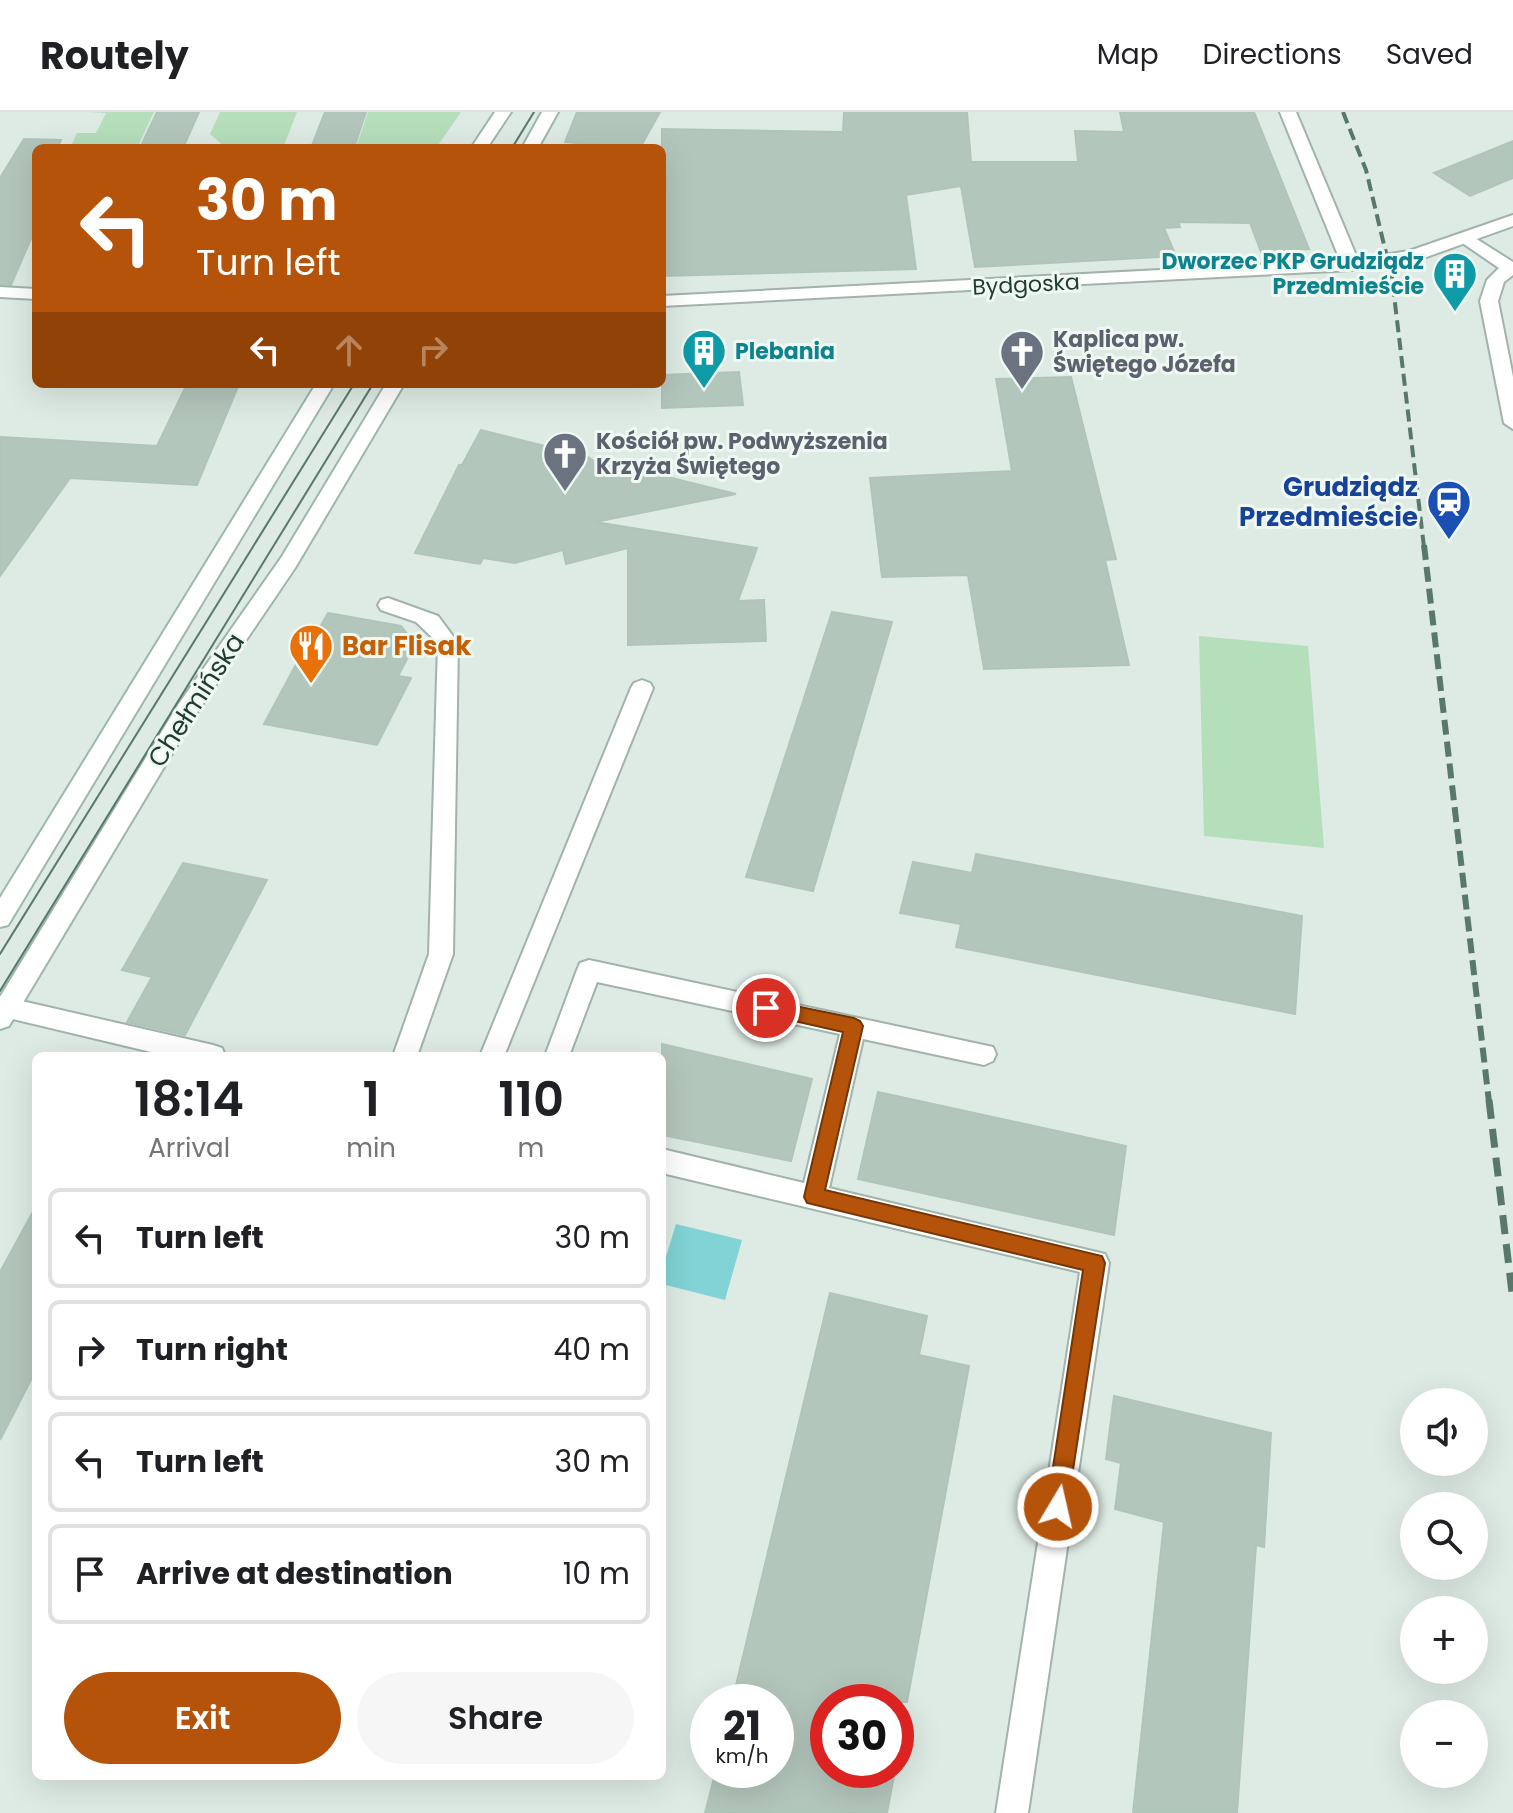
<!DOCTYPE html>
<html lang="en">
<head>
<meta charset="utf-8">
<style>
  body { margin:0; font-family:Poppins,sans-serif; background:#f6f6f6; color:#202124; height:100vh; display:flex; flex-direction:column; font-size:30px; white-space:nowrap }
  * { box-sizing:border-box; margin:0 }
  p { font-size:26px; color:#757577 }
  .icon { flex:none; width:44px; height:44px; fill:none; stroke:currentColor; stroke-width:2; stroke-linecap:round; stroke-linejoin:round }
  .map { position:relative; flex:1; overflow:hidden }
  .sheet { position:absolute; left:32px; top:940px; width:634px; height:728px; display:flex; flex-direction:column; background:#fff; border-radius:12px; box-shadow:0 8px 32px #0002 }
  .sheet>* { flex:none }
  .banner { position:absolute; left:32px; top:32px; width:634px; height:244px; border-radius:12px; box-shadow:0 8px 32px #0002; background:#b45309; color:#fff; overflow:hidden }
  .buttons { position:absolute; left:1400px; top:1276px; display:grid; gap:16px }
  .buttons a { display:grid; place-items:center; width:88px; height:88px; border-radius:50%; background:#fff; box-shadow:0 8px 32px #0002; font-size:40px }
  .speed { position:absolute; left:690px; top:1572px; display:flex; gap:16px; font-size:40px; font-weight:700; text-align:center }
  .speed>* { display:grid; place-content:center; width:104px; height:104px; border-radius:50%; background:#fff; box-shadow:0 8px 32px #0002; line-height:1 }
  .speed small { font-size:20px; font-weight:400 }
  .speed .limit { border:12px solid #d22; background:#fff; color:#111 }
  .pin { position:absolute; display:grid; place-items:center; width:68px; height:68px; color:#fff; margin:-34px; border:4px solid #fff; border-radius:50%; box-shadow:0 2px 8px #0007 }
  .me { position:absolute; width:88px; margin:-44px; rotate:9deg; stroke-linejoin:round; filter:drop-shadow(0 0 6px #0008) }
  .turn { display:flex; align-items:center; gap:28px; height:168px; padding:0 32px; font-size:36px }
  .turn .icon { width:104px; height:104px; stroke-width:2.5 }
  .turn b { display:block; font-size:56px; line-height:68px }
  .lanes { display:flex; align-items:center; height:76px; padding:0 32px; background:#0003; justify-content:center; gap:40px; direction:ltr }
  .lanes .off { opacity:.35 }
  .eta { display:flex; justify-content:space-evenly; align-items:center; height:136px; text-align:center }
  .eta b { font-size:48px; font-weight:600; line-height:56px }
  .action { display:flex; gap:16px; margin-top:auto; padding:16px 32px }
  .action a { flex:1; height:92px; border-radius:48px; background:#b45309; color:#fff; font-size:32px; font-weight:600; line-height:92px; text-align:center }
  .action a+a { background:#f6f6f6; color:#202124 }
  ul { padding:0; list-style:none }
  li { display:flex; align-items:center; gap:24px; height:100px; margin:0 16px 12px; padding:0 16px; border:4px solid #e0e0e0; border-radius:12px }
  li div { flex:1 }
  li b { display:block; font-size:30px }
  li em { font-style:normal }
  header { display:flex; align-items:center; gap:48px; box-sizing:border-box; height:112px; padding:0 40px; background:#fff; border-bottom:2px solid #e0e0e0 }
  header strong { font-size:38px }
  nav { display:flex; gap:44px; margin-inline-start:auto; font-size:28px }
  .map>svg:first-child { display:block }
</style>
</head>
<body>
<header>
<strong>Routely</strong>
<nav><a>Map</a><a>Directions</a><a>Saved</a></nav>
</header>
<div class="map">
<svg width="1513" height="1701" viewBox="0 0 1513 1701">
  <rect width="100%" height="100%" fill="#deebe4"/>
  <g fill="#b5debb">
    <polygon points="89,0 154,0 137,36 70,36 77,21 96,21 106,1"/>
    <polygon points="220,0 297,0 283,36 226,36 210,22"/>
    <polygon points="368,0 461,0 436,36 356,36"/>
    <polygon points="1199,524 1308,534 1324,736 1204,724"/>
  </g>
  <polygon fill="#81d3d5" points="676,1112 742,1128 725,1188 662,1172 662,1158"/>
  <g fill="#b3c6bc" stroke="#b0c5ba" stroke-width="2">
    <polygon points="157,0 199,0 183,36 140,36"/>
    <polygon points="325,0 366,0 354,36 311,36"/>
    <polygon points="577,0 660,0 640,36 565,30"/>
    <polygon points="844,0 967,0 971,50 1078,50 1075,19 1124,20 1120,0 1254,0 1309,137 1261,140 1250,111 1178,110 1180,115 1164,116 1176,144 975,155 961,74 906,83 916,157 662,164 662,17 843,20"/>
    <polygon points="24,27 61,28 57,36 36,36 36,115 11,173 0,172 0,66"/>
    <polygon points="1513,29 1513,66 1470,84 1434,61"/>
    <polygon points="739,260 743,293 662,296 662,263"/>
    <polygon points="1071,265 1116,447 1105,448 1129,553 984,557 968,463 882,465 870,366 1012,359 996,267"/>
    <polygon points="187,272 239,272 197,373 70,366 0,464 0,325 157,334"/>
    <polygon points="481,318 588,345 602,355 608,350 736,382 595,410 757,436 738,489 764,488 766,529 628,533 628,436 566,452 563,438 515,451 483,446 480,452 415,441 459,353 462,353"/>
    <polygon points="832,500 892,510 813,779 746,765"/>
    <polygon points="328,501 401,514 415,532 398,564 411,566 377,633 264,612 300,545 303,545"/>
    <polygon points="976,742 1302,804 1295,902 956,835 961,812 900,801 913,750 972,761"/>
    <polygon points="183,751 267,768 185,923 127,910 152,865 122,858"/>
    <polygon points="662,932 812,967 791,1049 662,1023"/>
    <polygon points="878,980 1126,1034 1114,1123 858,1067"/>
    <polygon points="36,1094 36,1258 0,1328 0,1160"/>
    <polygon points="830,1181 927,1204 919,1243 969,1254 907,1590 828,1590 828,1658 895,1658 887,1701 705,1701 716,1658 776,1658 776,1590 732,1590"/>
    <polygon points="1114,1284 1271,1321 1264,1435 1256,1433 1237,1701 1133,1701 1164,1410 1115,1397 1121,1351 1106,1347"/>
  </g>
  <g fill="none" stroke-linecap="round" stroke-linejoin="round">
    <g stroke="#a1b3aa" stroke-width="4">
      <g id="minor">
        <polygon points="1280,0 1296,0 1360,153 1357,157 1345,157 1342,153"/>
        <polygon points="1467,121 1513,150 1513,163 1504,170 1498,189 1513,265 1513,317 1504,311 1480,189 1487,168 1499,156 1461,130 1459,126 1461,122"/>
        <polygon points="388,486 438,504 458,531 453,842 417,944 393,944 429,842 438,531 416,510 381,498 378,493 381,488"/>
        <polygon points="642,568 650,571 653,576 504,944 480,944 631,576 634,571"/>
        <polygon points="589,848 993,935 996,942 993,949 984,953 863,927 829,1076 1105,1142 1109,1151 1028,1701 996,1701 1080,1160 662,1061 662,1037 804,1071 840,922 597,870 569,944 545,944 577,858 580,851"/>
        <polygon points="0,884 213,933 222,936 225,944 168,944 0,904"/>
      </g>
    </g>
    <g stroke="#a1b3aa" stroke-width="4">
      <g id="tertiary">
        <polygon points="1513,103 1513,114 1418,148 1351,158 662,194 662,184 1351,148 1409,139"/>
        <polygon points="0,175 36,177 36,187 0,185"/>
      </g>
    </g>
    <g stroke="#9cb8aa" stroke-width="4">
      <g id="secondary">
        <polygon points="495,0 511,0 487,36 471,36"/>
        <polygon points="542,0 558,0 538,36 522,36"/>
        <polygon points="316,272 334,272 8,813 0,815 0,786"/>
        <polygon points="386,272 404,272 295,456 194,605 9,914 0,917 0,885 178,593 281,446"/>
      </g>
    </g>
    <use href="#minor" fill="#fff" fill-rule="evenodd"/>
    <use href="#tertiary" fill="#fff" fill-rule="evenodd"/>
    <use href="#secondary" fill="#fff" fill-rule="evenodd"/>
    <g stroke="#58786b" stroke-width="2">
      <polyline points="512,36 534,0"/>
      <polyline points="0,842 354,272"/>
      <polyline points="0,879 373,272"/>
    </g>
    <polyline stroke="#58786b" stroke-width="4" stroke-dasharray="12 6" stroke-linecap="butt" points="1343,0 1366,58 1392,166 1424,435"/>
    <polyline stroke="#58786b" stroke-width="6" stroke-dasharray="15 7" stroke-linecap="butt" points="1424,433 1489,990"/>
    <polyline stroke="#58786b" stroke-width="7" stroke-dasharray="19 10" stroke-linecap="butt" points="1489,988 1513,1189"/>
  </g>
  <polygon fill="#b45309" stroke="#753606" stroke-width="2" points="766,888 854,906 860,909 863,914 825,1078 1102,1144 1105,1151 1066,1403 1058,1407 1050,1403 1047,1395 1083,1158 807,1091 804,1085 843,920 759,901 756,896 759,890"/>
  <defs>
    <g id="building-pin" transform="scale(2.3)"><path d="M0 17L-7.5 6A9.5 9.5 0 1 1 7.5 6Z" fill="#0f9aa8" stroke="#eff8f2"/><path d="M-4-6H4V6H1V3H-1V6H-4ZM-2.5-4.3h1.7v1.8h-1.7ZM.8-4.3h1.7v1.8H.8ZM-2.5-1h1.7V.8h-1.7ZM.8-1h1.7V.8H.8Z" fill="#fff"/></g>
    <g id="church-pin" transform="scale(2.3)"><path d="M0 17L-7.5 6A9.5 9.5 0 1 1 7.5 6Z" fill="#6b7280" stroke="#eff8f2"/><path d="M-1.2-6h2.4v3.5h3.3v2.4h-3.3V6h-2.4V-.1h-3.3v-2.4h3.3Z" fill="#fff"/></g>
    <g id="station-pin" transform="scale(2.3)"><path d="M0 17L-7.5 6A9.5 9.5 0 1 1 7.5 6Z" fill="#1a4fb4" stroke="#eff8f2"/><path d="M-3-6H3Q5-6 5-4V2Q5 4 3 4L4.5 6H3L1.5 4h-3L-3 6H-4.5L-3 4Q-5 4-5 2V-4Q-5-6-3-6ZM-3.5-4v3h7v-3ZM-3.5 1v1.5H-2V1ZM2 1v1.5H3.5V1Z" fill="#fff"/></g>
    <g id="restaurant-pin" transform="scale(2.3)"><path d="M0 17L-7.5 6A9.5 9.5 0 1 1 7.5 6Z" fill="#e8710a" stroke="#eff8f2"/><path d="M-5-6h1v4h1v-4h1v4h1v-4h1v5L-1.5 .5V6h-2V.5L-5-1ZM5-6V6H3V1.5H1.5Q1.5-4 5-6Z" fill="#fff"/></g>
  </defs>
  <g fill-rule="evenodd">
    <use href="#building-pin" x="1455" y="162"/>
    <use href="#building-pin" x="704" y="239"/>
    <use href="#church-pin" x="1022" y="240"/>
    <use href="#church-pin" x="565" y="342"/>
    <use href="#station-pin" x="1449" y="390"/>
    <use href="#restaurant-pin" x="311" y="534"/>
  </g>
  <g text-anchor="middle" stroke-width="6" stroke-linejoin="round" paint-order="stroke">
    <g font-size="22" font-weight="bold" fill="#0d838f" stroke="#eff8f2" text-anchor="end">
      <text x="1424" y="157">Dworzec PKP Grudziądz<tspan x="1424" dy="25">Przedmieście</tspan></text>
      <text x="735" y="247" text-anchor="start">Plebania</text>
    </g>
    <g font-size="22" fill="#1e3c30" stroke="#eff8f2">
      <text transform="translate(1026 172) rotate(-3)" y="8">Bydgoska</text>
    </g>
    <g font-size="22" font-weight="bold" fill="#5b616d" stroke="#eff8f2" text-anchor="start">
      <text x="1053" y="235">Kaplica pw.<tspan x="1053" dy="25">Świętego Józefa</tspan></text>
      <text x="596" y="337">Kościół pw. Podwyższenia<tspan x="596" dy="25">Krzyża Świętego</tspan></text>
    </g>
    <g font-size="26" font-weight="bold" fill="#164399" stroke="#eff8f2" text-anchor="end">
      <text x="1418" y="384">Grudziądz<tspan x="1418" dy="30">Przedmieście</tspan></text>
    </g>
    <g font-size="26" font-weight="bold" fill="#c56008" stroke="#eff8f2" text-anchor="start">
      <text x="342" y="543">Bar Flisak</text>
    </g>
    <g font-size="26" fill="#1e3c30" stroke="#eff8f2">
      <text transform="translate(196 588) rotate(-57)" y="9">Chełmińska</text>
    </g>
  </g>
</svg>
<div class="buttons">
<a><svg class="icon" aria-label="sound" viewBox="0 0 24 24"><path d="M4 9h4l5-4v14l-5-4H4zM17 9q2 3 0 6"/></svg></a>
<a><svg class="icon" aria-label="search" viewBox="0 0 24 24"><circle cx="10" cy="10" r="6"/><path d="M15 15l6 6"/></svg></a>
<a>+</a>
<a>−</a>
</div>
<div class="speed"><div>21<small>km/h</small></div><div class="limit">30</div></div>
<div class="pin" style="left:766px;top:896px;background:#d93025"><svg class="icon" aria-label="arrive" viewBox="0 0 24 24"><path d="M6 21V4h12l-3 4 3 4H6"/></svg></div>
<svg class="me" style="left:1058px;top:1395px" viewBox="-20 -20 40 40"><circle r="17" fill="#b45309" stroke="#fff" stroke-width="3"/><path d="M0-11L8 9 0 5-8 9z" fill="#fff"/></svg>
<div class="banner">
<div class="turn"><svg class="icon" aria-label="left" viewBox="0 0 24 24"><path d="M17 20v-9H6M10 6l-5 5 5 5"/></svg><div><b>30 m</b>Turn left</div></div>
<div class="lanes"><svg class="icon" aria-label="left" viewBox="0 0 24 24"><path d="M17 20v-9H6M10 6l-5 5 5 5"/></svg><svg class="icon off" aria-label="ahead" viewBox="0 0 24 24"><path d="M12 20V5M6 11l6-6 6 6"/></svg><svg class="icon off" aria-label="right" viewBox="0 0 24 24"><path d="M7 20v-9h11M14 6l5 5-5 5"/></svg></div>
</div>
<section class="sheet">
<div class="eta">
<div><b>18:14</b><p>Arrival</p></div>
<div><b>1</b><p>min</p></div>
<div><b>110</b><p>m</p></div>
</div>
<ul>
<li><svg class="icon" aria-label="left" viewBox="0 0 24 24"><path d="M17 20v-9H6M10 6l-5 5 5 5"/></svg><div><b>Turn left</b></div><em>30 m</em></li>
<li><svg class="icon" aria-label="right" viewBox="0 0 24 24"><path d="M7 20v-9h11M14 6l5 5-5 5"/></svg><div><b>Turn right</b></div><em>40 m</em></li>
<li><svg class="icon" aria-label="left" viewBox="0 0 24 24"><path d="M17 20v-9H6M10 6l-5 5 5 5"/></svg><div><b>Turn left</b></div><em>30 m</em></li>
<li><svg class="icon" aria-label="arrive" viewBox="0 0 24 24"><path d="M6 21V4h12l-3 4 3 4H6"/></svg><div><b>Arrive at destination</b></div><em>10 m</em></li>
</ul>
<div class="action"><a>Exit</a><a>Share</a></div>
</section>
</div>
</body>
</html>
